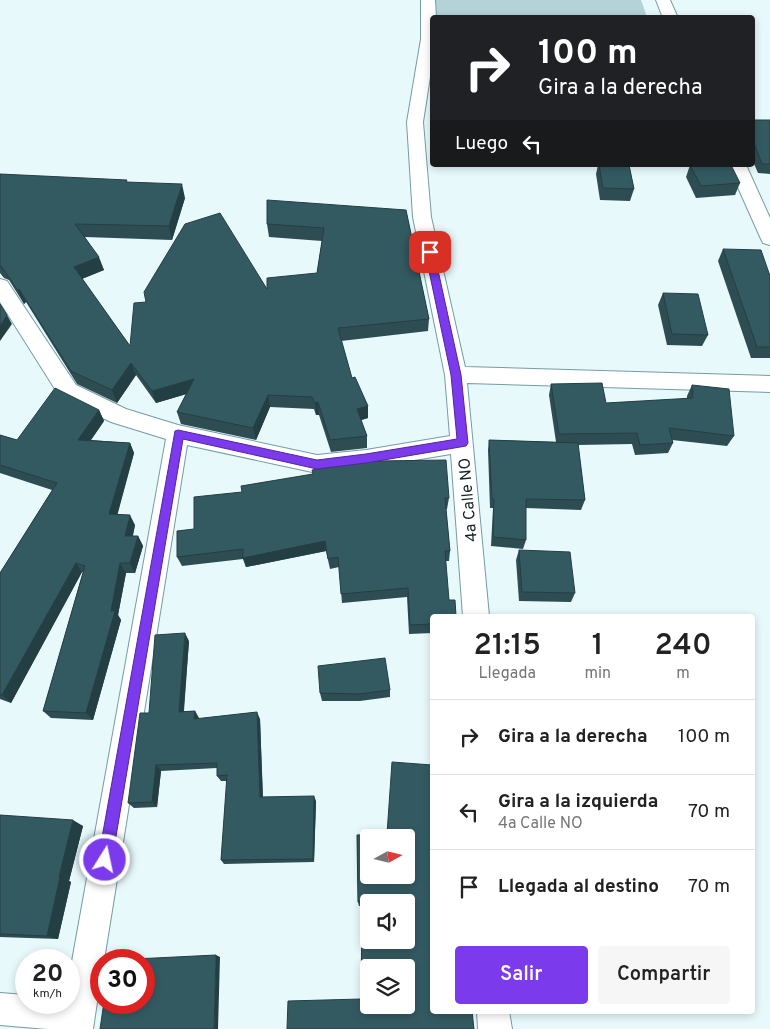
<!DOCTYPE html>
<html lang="es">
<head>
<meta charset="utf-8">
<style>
  body { margin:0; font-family:Overpass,sans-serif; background:#f6f6f6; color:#222; height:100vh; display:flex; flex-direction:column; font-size:19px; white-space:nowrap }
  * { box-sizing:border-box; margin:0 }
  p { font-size:16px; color:#767676 }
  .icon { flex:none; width:28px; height:28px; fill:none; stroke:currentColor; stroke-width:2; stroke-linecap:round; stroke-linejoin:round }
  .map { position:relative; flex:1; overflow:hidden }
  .side { position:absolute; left:430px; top:614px; width:325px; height:400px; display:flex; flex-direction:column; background:#fff; border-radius:5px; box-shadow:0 2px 8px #0003 }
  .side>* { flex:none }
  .banner { position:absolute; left:430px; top:15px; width:325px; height:152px; border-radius:5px; box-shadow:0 2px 8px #0003; background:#202124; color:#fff; overflow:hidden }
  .needle { width:32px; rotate:82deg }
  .controls { position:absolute; left:360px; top:829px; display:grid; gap:10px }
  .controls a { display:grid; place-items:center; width:55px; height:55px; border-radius:5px; background:#fff; box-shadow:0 2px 8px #0003; font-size:25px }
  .speed { position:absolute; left:15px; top:949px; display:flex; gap:10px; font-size:25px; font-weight:700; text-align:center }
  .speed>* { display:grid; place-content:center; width:65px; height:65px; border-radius:50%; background:#fff; box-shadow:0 2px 8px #0003; line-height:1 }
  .speed small { font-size:12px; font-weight:400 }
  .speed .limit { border:8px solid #d22; background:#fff; color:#111 }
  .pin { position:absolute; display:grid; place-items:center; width:42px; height:42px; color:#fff; margin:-21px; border-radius:10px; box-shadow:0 2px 8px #0006 }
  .me { position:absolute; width:55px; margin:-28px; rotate:10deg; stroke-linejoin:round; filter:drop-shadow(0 0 4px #0008) }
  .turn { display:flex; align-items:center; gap:18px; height:105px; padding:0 25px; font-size:22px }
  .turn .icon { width:65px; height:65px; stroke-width:2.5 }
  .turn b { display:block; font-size:35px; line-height:42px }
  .then { display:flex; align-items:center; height:48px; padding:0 25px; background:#0003; gap:10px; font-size:19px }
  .eta { display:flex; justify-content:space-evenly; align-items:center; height:85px; text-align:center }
  .eta b { font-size:30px; font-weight:600; line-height:35px }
  .button { display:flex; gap:10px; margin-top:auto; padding:10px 25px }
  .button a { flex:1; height:58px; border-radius:5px; background:#7c3aed; color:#fff; font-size:20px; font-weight:600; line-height:58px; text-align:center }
  .button a+a { background:#f6f6f6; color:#222 }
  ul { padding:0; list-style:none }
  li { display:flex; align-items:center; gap:15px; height:75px; padding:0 25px; border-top:1px solid #e0e0e0 }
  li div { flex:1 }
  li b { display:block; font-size:19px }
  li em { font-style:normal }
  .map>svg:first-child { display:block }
</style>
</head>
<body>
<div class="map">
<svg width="770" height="1029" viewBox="0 0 770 1029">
  <rect width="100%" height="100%" fill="#e8f9fc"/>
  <polygon fill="#b4d3d9" points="430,0 641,0 647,17 432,19"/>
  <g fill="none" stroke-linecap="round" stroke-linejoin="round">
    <g stroke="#749ca4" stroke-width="2">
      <g id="street">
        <polygon points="421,0 435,0 436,18 432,18 432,64 423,122 431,217 465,367 770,376 770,392 467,383 489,616 463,616 451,454 366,468 317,473 187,445 104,960 101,960 101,975 93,1029 47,1029 0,1025 0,993 26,995 26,1002 69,1002 69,978 166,439 111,422 60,397 0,302 0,279 7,281 76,385 126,409 178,425 317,455 366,450 450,436 445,375 413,217 407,122 421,39"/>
        <polygon points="656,0 670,0 678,18 663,18"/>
        <polygon points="728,165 746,165 770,218 770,245 763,243 761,239"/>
        <polygon points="477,1011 509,1011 512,1029 478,1029"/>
      </g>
    </g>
    <use href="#street" fill="#fff" fill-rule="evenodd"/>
  </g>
  <g fill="#2d4d53">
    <polygon points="752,120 770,120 770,174 758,173 752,159"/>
    <polygon points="598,165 629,165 634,189 630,201 600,200 596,174"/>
    <polygon points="690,165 740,183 735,195 696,198 686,177"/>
    <polygon points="0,174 128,182 185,198 172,240 85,237 104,270 82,279 130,346 267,289 317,273 322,241 269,237 267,224 406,210 429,319 428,331 341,341 352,378 368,406 368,418 361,420 367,436 367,448 331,452 319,415 316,415 314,409 270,407 256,440 181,424 177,412 186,394 156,403 136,375 117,403 77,384 26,302 24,304 9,280 4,278 0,273"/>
    <polygon points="723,249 770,276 770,358 751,358 718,261"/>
    <polygon points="663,293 708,335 702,346 667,345 658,305"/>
    <polygon points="551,384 606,403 687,399 687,396 692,385 734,436 727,446 672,440 673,443 668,453 635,455 632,444 578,445 585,500 581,510 526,508 526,540 523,549 491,546 493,508 490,508 488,450 489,440 556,442 549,395"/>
    <polygon points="99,410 104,421 91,440 130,443 134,453 117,514 135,525 133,536 138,536 143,546 135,573 126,573 118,615 121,620 93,720 51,718 43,711 83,572 82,572 11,703 0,699 0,573 52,490 0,473 0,435 17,440"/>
    <polygon points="376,461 449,498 447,509 446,509 450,551 449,561 446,561 432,616 432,633 409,634 407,597 342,603 339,567 330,569 326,551 246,567 243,559 182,566 177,557 194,529 313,474 337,466 337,462"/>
    <polygon points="519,550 575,593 571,602 519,601 516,560"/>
    <polygon points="189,641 184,711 195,711 199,719 260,719 263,797 316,801 314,862 224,864 221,860 227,781 221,781 217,776 217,768 161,771 157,807 134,808 128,803 149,713"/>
    <polygon points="390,690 390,697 360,701 322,701 320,693"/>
    <polygon points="0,815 83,826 69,881 71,882 58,939 0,937"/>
    <polygon points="357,835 432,1011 361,999 362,906 359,906 358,902"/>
  </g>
  <g fill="#243f44">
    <polygon points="182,184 185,198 172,240 169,226"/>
    <polygon points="99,257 104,270 79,280 74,267"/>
    <polygon points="19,289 26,302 24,304 18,291"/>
    <polygon points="7,315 12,324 0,341 0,326"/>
    <polygon points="131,363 136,375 117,403 112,390"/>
    <polygon points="194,379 197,391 156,403 152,391"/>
    <polygon points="268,395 270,407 256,440 253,428"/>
    <polygon points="318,402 319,415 316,415 315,403"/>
    <polygon points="368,406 368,418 358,421 357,409"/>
    <polygon points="99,410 104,421 84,450 78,440"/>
    <polygon points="130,443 134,453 115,524 109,514"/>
    <polygon points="130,515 135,525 130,546 125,536"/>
    <polygon points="138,536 143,546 135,573 130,563"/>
    <polygon points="325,541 326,551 246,567 243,558"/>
    <polygon points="76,563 82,572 11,703 2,695"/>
    <polygon points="120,563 126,573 118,615 121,620 93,720 86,713"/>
    <polygon points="185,633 189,641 183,718 179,712"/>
    <polygon points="195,711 199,718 198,725 194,719"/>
    <polygon points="257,712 260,719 263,803 260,797"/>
    <polygon points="156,765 161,771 157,807 152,802"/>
    <polygon points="314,796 316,801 314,862 313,859"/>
    <polygon points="73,820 83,826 69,881 71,882 58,939 47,936 59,877"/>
    <polygon points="216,955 220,957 218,1029 214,1029"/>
  </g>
  <g fill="#345a61" stroke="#243f44" fill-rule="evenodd">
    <polygon points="752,120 770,120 770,164 762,164 752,138"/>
    <polygon points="599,165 629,165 634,189 603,188"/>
    <polygon points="690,165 731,165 740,183 701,186"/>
    <polygon points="0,174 127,180 126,182 182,184 169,226 75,224 99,257 74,267 130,346 134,303 146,302 144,292 185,224 220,213 267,289 267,278 317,273 324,228 267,224 267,200 406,210 429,319 338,328 352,378 355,377 368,406 357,409 367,436 330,440 318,402 315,403 312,397 268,395 253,428 177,412 194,379 152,391 131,363 112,390 71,371 19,289 18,291 2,267 0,266"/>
    <polygon points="723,249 761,250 770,276 770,347 757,347"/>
    <polygon points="663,293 698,294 708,335 672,334"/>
    <polygon points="0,304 7,315 0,326"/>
    <polygon points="602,383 606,403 693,398 692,385 729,389 734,436 669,428 673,443 640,445 637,433 559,434 551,384"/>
    <polygon points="55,388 99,410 78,440 130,443 109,514 130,515 125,536 138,536 130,563 120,563 111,611 115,611 86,713 43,711 85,566 76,563 2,695 0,695 0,573 57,483 0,465 0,435 17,440"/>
    <polygon points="489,440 578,443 585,500 526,499 526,540 493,537 494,499 492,499"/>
    <polygon points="375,457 376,461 446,460 449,498 445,498 450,551 445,551 449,600 455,600 456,616 432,616 432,624 410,625 408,588 341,594 338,557 328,559 325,541 243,558 243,549 177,557 177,531 194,529 194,497 242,492 241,486 313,474 312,470 338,466 337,462"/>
    <polygon points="519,550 570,552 575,593 522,592"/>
    <polygon points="185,633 179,712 195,711 194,719 257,712 260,797 314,796 313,859 221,860 227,775 217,776 217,763 156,765 152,802 128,803 140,713 149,713 155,635"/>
    <polygon points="385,658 390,690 359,694 320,693 318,666"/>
    <path d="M392,762L432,765V1011H472L474,1029H287L288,1001L361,999L362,902H358L357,835L387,834ZM369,838H406V875H369ZM369,902H406V940H369ZM369,968H406V1005H369Z"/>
    <polygon points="0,815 73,820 59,877 60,877 47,936 0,934"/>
    <polygon points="216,955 214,1029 100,1029 104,1002 144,1002 144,960 114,960"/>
  </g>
  <polygon fill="#7c3aed" stroke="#51269a" points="430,249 434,252 461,375 468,443 466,446 366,463 317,469 183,439 112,860 110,865 105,868 100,865 98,860 175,431 178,430 317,460 366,454 457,439 451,375 425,252"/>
  <g text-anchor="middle" stroke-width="5" stroke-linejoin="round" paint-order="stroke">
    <g font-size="16" fill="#142427" stroke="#fff">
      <text transform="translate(467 500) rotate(-95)" y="6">4a Calle NO</text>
    </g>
  </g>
</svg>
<div class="controls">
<a><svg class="needle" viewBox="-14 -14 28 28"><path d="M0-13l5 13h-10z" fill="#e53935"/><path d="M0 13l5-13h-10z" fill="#767676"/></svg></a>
<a><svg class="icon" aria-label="sound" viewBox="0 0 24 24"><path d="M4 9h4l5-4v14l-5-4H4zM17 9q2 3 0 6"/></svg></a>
<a><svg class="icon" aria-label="layers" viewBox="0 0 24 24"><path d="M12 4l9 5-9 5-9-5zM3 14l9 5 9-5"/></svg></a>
</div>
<div class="speed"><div>20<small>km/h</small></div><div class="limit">30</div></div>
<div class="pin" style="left:430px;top:252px;background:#d93025"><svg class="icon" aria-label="arrive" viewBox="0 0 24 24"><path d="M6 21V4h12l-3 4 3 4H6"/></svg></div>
<svg class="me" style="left:105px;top:860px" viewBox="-20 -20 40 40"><circle r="17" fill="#7c3aed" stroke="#fff" stroke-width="3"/><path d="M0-11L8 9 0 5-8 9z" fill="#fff"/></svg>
<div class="banner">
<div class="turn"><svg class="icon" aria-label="right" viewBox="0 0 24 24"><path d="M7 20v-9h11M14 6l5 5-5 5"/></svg><div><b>100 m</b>Gira a la derecha</div></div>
<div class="then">Luego<svg class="icon" aria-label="left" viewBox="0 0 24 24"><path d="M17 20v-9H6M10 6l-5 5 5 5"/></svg></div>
</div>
<section class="side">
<div class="eta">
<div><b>21:15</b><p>Llegada</p></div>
<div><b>1</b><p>min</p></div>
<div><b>240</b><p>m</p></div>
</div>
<ul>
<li><svg class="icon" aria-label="right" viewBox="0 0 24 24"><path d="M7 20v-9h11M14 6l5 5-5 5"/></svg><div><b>Gira a la derecha</b></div><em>100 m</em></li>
<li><svg class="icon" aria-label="left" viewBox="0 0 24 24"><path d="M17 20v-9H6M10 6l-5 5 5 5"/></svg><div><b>Gira a la izquierda</b><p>4a Calle NO</p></div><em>70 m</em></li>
<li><svg class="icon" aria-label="arrive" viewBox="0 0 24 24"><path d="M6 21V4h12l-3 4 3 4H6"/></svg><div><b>Llegada al destino</b></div><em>70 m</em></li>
</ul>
<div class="button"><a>Salir</a><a>Compartir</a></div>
</section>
</div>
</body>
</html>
